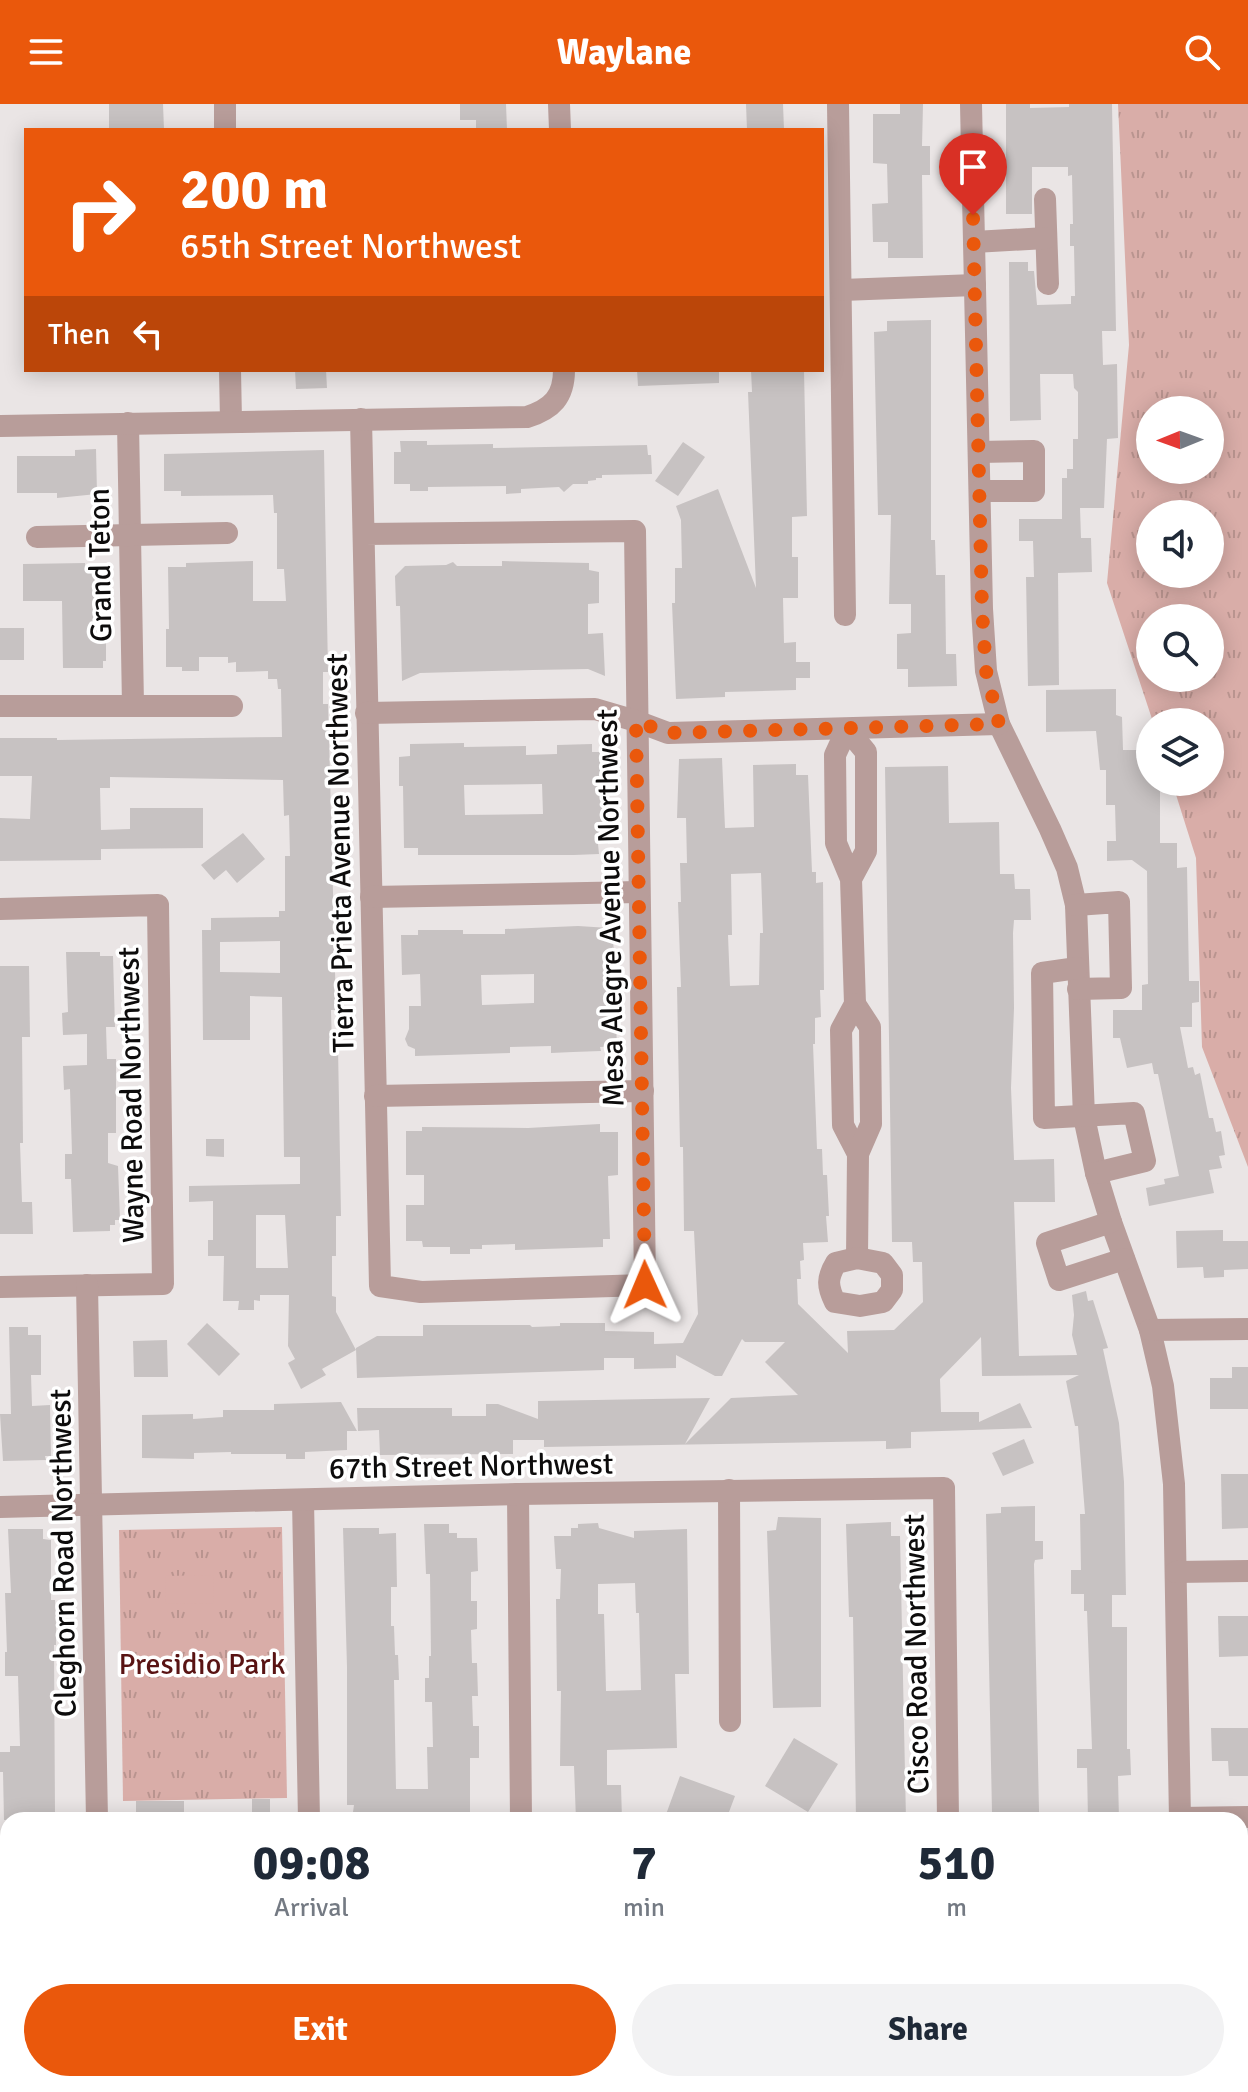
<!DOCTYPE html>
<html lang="en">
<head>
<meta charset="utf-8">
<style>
  body { margin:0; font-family:Signika,sans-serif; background:#f2f2f3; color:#1f2937; height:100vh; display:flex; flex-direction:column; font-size:30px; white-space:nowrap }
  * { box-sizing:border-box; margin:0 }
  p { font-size:26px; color:#747a83 }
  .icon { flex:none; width:44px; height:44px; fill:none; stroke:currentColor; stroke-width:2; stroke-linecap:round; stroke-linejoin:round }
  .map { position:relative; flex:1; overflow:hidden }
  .side { position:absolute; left:0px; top:1708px; width:1248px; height:280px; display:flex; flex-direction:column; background:#fff; border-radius:24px 24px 0 0; box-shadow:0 4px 20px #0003 }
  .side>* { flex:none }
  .guide { position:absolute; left:24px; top:24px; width:800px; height:244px; border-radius:0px; box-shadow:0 4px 20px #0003; background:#ea580c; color:#fff; overflow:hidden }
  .needle { width:52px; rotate:269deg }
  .controls { position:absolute; left:1136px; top:292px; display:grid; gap:16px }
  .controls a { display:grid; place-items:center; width:88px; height:88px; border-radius:50%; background:#fff; box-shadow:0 4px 20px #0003; font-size:40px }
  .pin { position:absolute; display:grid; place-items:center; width:68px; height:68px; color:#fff; margin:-82px -34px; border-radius:50% 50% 50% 0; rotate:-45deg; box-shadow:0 0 8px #0007 }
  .pin .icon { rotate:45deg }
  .me { position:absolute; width:88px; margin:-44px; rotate:359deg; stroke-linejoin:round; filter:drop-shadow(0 0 6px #0008) }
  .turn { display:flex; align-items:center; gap:28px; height:168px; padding:0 24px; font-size:36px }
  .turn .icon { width:104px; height:104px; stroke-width:2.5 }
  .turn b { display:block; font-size:56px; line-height:68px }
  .then { display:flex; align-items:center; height:76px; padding:0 24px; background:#0003; gap:16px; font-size:30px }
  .eta { display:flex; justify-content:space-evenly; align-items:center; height:136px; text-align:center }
  .eta b { font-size:48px; font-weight:700; line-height:56px }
  .action { display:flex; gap:16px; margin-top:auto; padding:16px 24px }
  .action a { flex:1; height:92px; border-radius:48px; background:#ea580c; color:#fff; font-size:32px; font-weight:700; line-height:92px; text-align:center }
  .action a+a { background:#f2f2f3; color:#1f2937 }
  header { display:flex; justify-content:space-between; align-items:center; height:104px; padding:0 24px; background:#ea580c; color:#fff; font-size:36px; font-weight:700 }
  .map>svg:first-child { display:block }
</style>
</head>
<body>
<header><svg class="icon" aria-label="menu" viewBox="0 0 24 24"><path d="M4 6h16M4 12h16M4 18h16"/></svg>Waylane<svg class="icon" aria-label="search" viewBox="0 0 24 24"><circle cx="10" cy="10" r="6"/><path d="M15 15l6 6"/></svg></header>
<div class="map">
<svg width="1248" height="1988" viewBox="0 0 1248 1988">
  <defs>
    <pattern id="grass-tufts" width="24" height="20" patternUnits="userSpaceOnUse" patternTransform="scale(2)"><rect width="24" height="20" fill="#d9ada8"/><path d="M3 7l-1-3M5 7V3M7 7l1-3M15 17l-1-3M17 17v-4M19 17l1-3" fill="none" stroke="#b9948f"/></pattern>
  </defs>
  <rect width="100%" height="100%" fill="#eae5e5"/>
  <g fill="url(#grass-tufts)" fill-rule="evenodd">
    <path d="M1118,0H1248V1063L1202,943L1196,754L1172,678H1210V618H1153L1107,479L1129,241ZM1150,306H1210V366H1150ZM1150,410H1210V470H1150ZM1150,514H1210V574H1150Z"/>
    <polygon points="282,1423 287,1694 123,1697 119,1426"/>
  </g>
  <polygon fill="#d9ada8" points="213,1471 214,1499 166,1500 165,1472"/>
  <g fill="#c7c2c2" fill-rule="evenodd">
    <polygon points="109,0 163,0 164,26 109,24"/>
    <polygon points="460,0 506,0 507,26 476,26 476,16 460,16"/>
    <polygon points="746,0 783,0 784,26 747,26"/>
    <polygon points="900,0 923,0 922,42 930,42 930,71 922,71 923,154 888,154 888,138 873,138 872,100 888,99 887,60 873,59 873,10 900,10"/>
    <polygon points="1006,0 1030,0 1030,4 1069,3 1069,0 1112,0 1116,227 1102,227 1103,261 1117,260 1118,334 1107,335 1104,404 1080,404 1081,434 1091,434 1092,468 1058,469 1059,581 1028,582 1026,473 1034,473 1033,437 1019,437 1019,415 1062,415 1062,374 1067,374 1067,365 1073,365 1073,335 1078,335 1078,288 1074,284 1073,270 1040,270 1041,316 1010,317 1009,158 1028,158 1028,167 1034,167 1037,201 1071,200 1071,192 1075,192 1074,142 1070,142 1070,120 1073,120 1072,71 1068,72 1068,63 1032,63 1032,110 1006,110"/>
    <polygon points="931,216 931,436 935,436 936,471 945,471 946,550 956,550 957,582 908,583 908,565 897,565 897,530 911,529 911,500 889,500 891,411 878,411 874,228 887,227 887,217"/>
    <polygon points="295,266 326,266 327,284 296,285"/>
    <polygon points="637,266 719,266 719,279 638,282"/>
    <polygon points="751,266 804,266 807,412 792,413 792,453 798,453 798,494 783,494 784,539 796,538 796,558 810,558 810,574 796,574 796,586 725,588 725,593 676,595 672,499 675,499 675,464 682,464 681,416 676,402 718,385 756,484 748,288 752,288"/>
    <polygon points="400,337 427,337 427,341 493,340 493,344 647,341 648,351 651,351 652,370 602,371 602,374 596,374 596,376 588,377 588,380 573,380 564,388 559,383 539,384 521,385 521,389 506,390 506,382 428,383 428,387 410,387 410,380 394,380 394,348 401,348"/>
    <polygon points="683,338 705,353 678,392 655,377"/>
    <polygon points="96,345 97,390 57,394 57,389 17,389 17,352 75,352 75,346"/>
    <path d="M324,346L328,568H323V600H328L329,632L336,906H331L332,943H338L341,1112H336V1152H332V1192L336,1193V1208L356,1246L322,1265L326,1271L301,1285L288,1259L295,1255L288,1242L289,1191H260V1197L254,1196V1206H238L239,1197H223L224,1152H208V1136H213V1097L189,1098V1082L300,1080V1053H284L282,893L250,892V936H203L202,826H211V814L279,813V807H285V752H290L289,711L284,712L283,676L110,673V684H100L101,726L130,725V704H203V744L101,745V756L0,757V714L30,715L32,672H0V634H57V636L282,633L281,585H278L277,575H268V567L236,568V558L228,559V553H199V567H182V563H166V525H169L168,463H186V459L253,457V497H286L284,465H277V409H274L273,391L181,392V387H164V350ZM280,837V869L220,868V838ZM256,1111H285L288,1164H256Z"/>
    <polygon points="502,457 589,459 589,466 599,468 599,499 588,500 588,530 603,529 605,572 588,565 533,566 420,569 402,577 400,502 396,502 395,472 405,462 446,461 453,458 457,462 502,462"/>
    <polygon points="85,459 85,465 102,465 102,527 106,527 106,557 103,557 103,564 63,564 62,497 23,497 23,460"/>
    <rect x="0" y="524" width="24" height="32"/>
    <polygon points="1116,585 1116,611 1122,613 1123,646 1150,646 1150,678 1160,678 1160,739 1177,739 1177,764 1187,763 1189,877 1199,877 1199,898 1192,899 1192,923 1180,923 1188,964 1193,963 1195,971 1200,969 1209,1014 1213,1014 1216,1028 1221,1027 1225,1051 1219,1052 1222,1064 1209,1066 1214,1089 1149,1102 1146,1084 1165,1080 1164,1075 1179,1072 1158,970 1154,970 1152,959 1127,964 1120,934 1113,934 1113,906 1142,906 1142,881 1148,880 1147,767 1132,756 1107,757 1107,737 1116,737 1115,701 1106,701 1106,666 1100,666 1096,627 1046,628 1046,586"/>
    <path d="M464,639V643L526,642V651L557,650V641L592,640V648H605L608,740H598L599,750L574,751H418V744H404L403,682H399V653L410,652V640ZM542,680L543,710L465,711L464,681Z"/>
    <path d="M722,654L725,724L754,723L753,661L796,660V671H808L812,768H816V779L823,778L824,886H820L821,913L815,914V940H813L817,1045H822L823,1071H827L829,1112H826L828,1138L803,1139L804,1156L800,1157L801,1175H797L798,1200L848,1249L847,1227L894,1226L923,1198L922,1158H913L912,1138H892L885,663L948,662L949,719L999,718L1000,770H1014L1015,785H1030L1031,816H1014L1013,829L1014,904L1011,984L1014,1056L1054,1055L1055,1098H1014L1019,1252L1077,1251L1072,1231L1074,1211L1072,1191L1086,1187L1088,1197L1093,1196L1108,1244L1103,1245L1119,1319L1124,1378L1126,1491H1112V1523H1127V1645H1130L1131,1671L1118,1672L1119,1716H1088L1087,1664H1077V1645H1092L1087,1507H1084V1490H1071V1466H1081L1080,1410H1085L1078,1322H1075L1066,1277L1079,1271L982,1272L981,1233L940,1275L941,1308H979V1318L1020,1299L1032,1324L911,1328V1344L886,1345V1337L544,1343V1336H513V1350L380,1351L379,1326L358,1327L357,1304H452V1312H486V1300H498L538,1315V1297L710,1294L685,1340L731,1294L798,1291L765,1258L785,1238H745L742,1235L722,1272H715L676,1251V1264L634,1265V1254H604V1266L357,1274L356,1244L377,1232H423V1221H530L532,1223L560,1222V1219H605V1227L654,1228V1240L683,1239L698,1210L694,1127H684L683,1043H680L677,883H681L678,798H681L680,759H687L686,714H677L679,655ZM761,769L763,829H760L759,881L730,882L728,831H732L731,770Z"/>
    <polygon points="243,729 265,755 237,779 226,766 214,776 201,761"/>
    <path d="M578,822L609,824V835H613L614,851H610L611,898L615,897L617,942L600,943L601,947L573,948L551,949V942L510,943V949L415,952V945L408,942L405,935L409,925V902H421L420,870L402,871L401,831H418V826H463V830H505V825ZM534,870V899L482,901L481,871Z"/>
    <polygon points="66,848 100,848 100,852 113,852 115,923 106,923 107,955 116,955 116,1029 108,1029 108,1059 118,1062 120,1116 115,1116 115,1121 110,1121 110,1127 73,1128 71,1075 65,1075 65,1050 72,1050 70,985 64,986 63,962 87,961 87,930 63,931 62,909 68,908"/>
    <polygon points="0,862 29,862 30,933 22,933 23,1039 20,1039 22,1098 32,1098 33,1130 0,1130"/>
    <polygon points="600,1020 600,1028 618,1028 618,1071 608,1072 610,1135 603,1135 603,1143 515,1146 515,1140 482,1141 482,1145 470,1145 470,1150 450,1150 450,1143 423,1143 422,1137 406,1137 406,1101 424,1101 424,1071 406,1071 406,1027 422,1027 422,1023 528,1024"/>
    <polygon points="206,1035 224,1035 224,1053 206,1052"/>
    <polygon points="1223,1126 1223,1137 1248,1137 1248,1165 1224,1166 1224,1173 1204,1174 1203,1163 1177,1164 1176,1127"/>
    <polygon points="207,1219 240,1250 219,1272 187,1240"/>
    <polygon points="9,1223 28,1223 28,1231 41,1231 41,1271 31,1271 32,1302 50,1301 51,1352 45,1352 46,1356 3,1357 0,1310 11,1310"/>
    <polygon points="167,1236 168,1273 134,1273 133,1237"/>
    <polygon points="1232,1263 1248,1263 1248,1305 1210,1305 1210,1274 1232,1274"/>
    <polygon points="341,1298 357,1327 347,1327 347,1346 305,1348 305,1355 286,1355 286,1350 231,1350 231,1348 194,1349 194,1355 142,1354 142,1311 193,1310 193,1315 223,1313 223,1306 274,1306 274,1300"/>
    <polygon points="1024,1335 1034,1359 1003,1372 992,1349"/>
    <polygon points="1221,1370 1248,1370 1248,1424 1222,1425"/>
    <polygon points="1035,1402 1035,1437 1043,1437 1043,1455 1035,1456 1034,1460 1039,1708 992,1709 986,1410 1001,1409 1001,1403"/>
    <polygon points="778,1413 821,1414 821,1603 773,1604 767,1427 776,1426"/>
    <polygon points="891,1418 891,1432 900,1432 906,1716 856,1716 853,1513 849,1513 846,1420"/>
    <path d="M598,1419L599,1424L634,1434V1427L687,1425L689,1570H675L677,1644L607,1646V1681H621L622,1716H576L574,1662H560L561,1587H557L556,1495H560L561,1465H556L554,1432H571V1424H578V1420ZM635,1479L636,1509H639L641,1586L606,1587L604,1510H598V1480Z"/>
    <polygon points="424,1420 449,1420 449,1429 457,1429 457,1434 477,1434 478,1467 471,1468 471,1497 477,1497 477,1525 471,1526 472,1559 477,1559 478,1592 472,1592 473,1622 479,1622 479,1654 470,1654 470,1716 424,1716 424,1709 383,1709 382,1716 368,1716 368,1708 353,1708 354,1701 347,1701 347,1563 343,1424 379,1424 379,1430 396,1429 397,1483 391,1483 391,1522 394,1522 395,1551 398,1551 399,1576 394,1576 396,1685 428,1685 427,1643 433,1643 432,1598 425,1598 425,1574 429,1574 429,1552 431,1552 430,1470 426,1470"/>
    <polygon points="8,1425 43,1425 43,1435 51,1436 51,1496 55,1496 56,1522 56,1541 54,1541 55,1711 46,1711 46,1716 4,1716 3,1668 0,1668 0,1648 10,1648 10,1642 20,1642 18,1572 5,1572 5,1548 7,1548 5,1489 11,1489"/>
    <polygon points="1218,1512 1248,1512 1248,1552 1219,1553"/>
    <polygon points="1211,1624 1248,1624 1248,1672 1229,1672 1228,1657 1212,1657"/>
    <polygon points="794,1634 838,1660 808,1708 765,1682"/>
    <polygon points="680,1672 735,1692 726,1716 664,1716"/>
    <rect x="252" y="1695" width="18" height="17"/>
    <polygon points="136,1697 184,1697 184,1716 142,1716 142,1713 136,1713"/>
  </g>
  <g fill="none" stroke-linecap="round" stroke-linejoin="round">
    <g stroke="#b89d9a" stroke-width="22">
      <polyline points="225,0 225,26"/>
      <polyline points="559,0 560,26"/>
      <polyline points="838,0 845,511"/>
      <polyline points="971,0 982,505 986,567 999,620 1050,725 1067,764 1076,801 1084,1013 1096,1069 1111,1118 1150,1226 1163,1282 1174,1380 1180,1716"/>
      <polyline points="1045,95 1048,180"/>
      <polyline points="974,138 1046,134"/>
      <polyline points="842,186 975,181"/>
      <polyline points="230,266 231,317"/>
      <polyline points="361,315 380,1182 421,1188 645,1181 635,427 364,430"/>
      <polyline points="128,319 133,601"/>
      <path d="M0,322L527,313C552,305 564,293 564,266"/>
      <polyline points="979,348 1034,347 1034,387 980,387"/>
      <polyline points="37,433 227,429"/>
      <polyline points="0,602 232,602"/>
      <polyline points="366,609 595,605 636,617 668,629 999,620"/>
      <polyline points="851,775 866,747 866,648 847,625 835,651 836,739 851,775 855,900 841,926 843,1021 858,1050"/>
      <polyline points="371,793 639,788"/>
      <polyline points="1076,801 1119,798 1121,884 1078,885"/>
      <polyline points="0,805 158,801 163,1180 0,1183"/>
      <polyline points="1077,864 1042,869 1044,1014 1134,1009 1145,1057 1096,1069"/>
      <polyline points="855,900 870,923 871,1020 858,1050 857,1154"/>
      <polyline points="375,992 643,987"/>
      <polyline points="1111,1118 1047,1139 1059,1176 1124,1155"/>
      <path d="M857,1154L883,1159L892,1171V1186L883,1198L860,1202L835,1198C827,1182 827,1174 836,1159Z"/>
      <polyline points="87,1181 97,1716"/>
      <polyline points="1150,1226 1248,1225"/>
      <polyline points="729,1386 730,1617"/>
      <polyline points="518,1390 521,1716"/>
      <polyline points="303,1396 309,1716"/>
      <polyline points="0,1403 518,1390 944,1384 948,1716"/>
      <polyline points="1176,1468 1248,1467"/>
      <polyline points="1180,1714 1248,1713"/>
      <polyline points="1240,1961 1248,1961"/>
      <polyline points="101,1980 101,1988"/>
      <polyline points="313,1980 313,1988"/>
      <polyline points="674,1980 685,1988"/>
      <polyline points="952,1980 953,1988"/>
      <polyline points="1186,1980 1186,1988"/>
      <polyline points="583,1988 590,1980"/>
    </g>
  </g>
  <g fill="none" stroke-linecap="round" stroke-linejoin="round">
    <polyline stroke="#ea580c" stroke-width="14" stroke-dasharray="0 25.2" points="645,1181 636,617 668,629 999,620 986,567 982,505 973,111"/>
  </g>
  <g text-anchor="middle" stroke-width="7" stroke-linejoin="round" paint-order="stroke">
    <g font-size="30" fill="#0d0c0c" stroke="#fff">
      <text transform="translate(100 461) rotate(-91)" y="10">Grand Teton</text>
      <text transform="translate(340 749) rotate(-91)" y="10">Tierra Prieta Avenue Northwest</text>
      <text transform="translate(610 804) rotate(-91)" y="10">Mesa Alegre Avenue Northwest</text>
      <text transform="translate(131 991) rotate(-91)" y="10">Wayne Road Northwest</text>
      <text transform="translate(471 1362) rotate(-1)" y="10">67th Street Northwest</text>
      <text transform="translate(63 1449) rotate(-91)" y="10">Cleghorn Road Northwest</text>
      <text transform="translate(916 1550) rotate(-91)" y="10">Cisco Road Northwest</text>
    </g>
    <g font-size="30" fill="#591313" stroke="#fff">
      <text x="202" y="1570">Presidio Park</text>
    </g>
  </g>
</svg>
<div class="controls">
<a><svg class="needle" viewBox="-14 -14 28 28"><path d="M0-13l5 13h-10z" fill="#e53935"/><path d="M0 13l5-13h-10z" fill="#747a83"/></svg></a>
<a><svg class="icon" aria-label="sound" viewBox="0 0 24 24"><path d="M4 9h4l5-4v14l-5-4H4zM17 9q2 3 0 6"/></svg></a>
<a><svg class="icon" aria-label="search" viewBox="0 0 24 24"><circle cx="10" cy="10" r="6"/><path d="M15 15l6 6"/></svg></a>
<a><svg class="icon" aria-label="layers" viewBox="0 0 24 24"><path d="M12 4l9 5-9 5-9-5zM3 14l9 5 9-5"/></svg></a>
</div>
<div class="pin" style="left:973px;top:111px;background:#d93025"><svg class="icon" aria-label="arrive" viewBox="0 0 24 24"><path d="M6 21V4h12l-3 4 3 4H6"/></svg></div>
<svg class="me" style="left:645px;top:1181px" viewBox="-20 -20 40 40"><path d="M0-17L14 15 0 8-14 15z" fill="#ea580c" stroke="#fff" stroke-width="4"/></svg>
<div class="guide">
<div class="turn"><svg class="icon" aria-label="right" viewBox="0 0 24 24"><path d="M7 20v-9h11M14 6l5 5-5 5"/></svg><div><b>200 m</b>65th Street Northwest</div></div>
<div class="then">Then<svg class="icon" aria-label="left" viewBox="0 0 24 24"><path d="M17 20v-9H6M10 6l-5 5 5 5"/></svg></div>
</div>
<section class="side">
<div class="eta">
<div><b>09:08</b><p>Arrival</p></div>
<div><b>7</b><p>min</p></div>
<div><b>510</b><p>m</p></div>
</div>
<div class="action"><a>Exit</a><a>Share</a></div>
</section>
</div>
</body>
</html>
